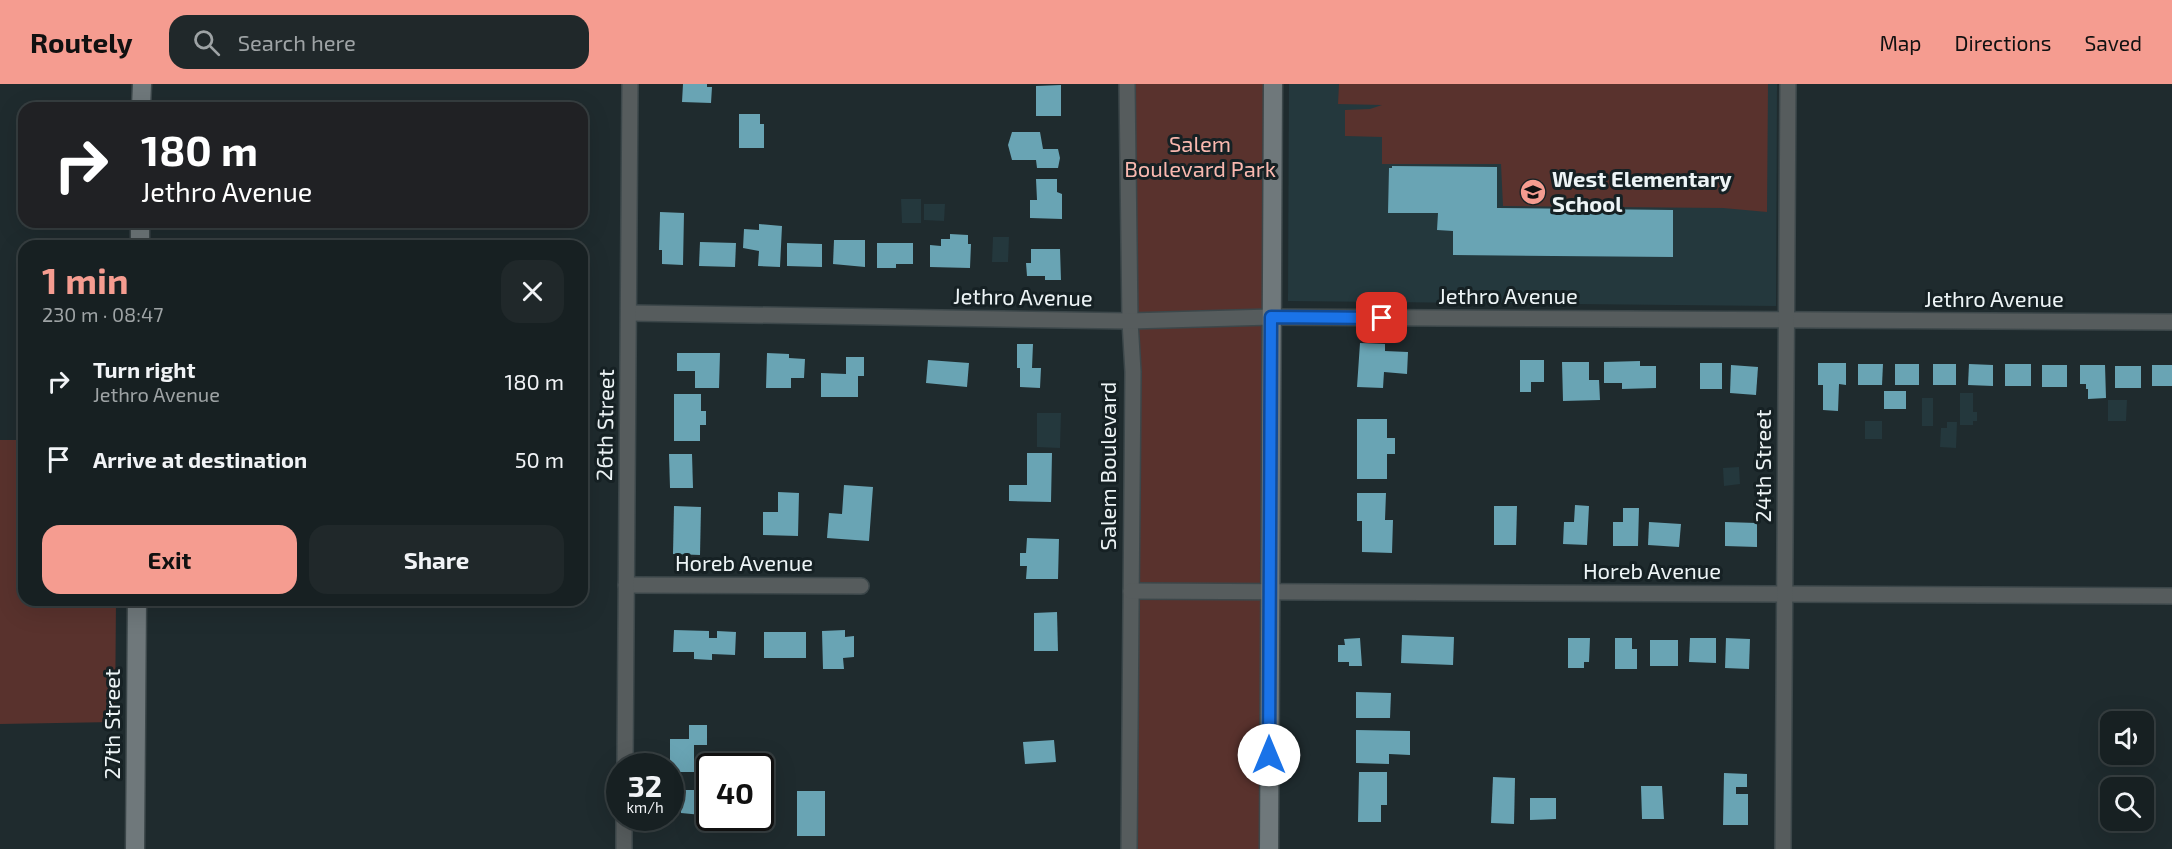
<!DOCTYPE html>
<html lang="en">
<head>
<meta charset="utf-8">
<style>
  body { margin:0; font-family:"Exo 2",sans-serif; background:#20282a; color:#f1f3f6; height:100vh; display:flex; flex-direction:column; font-size:22px; white-space:nowrap }
  * { box-sizing:border-box; margin:0 }
  p { font-size:20px; color:#9ea3a5 }
  .icon { flex:none; width:33px; height:33px; fill:none; stroke:currentColor; stroke-width:2; stroke-linecap:round; stroke-linejoin:round }
  .map { position:relative; flex:1; overflow:hidden }
  .panel { position:absolute; left:18px; top:156px; width:570px; height:366px; display:flex; flex-direction:column; background:#172022; border-radius:18px; box-shadow:0 6px 24px #0002,0 0 0 2px #363e40 }
  .panel>* { flex:none }
  .banner { position:absolute; left:18px; top:18px; width:570px; height:126px; border-radius:18px; box-shadow:0 6px 24px #0002,0 0 0 2px #363e40; background:#202124; color:#fff; overflow:hidden }
  .tools { position:absolute; left:2100px; top:627px; display:grid; gap:12px }
  .tools a { display:grid; place-items:center; width:54px; height:54px; border-radius:12px; background:#172022; box-shadow:0 6px 24px #0002,0 0 0 2px #363e40; font-size:30px }
  .speed { position:absolute; left:606px; top:669px; display:flex; gap:12px; font-size:30px; font-weight:700; text-align:center }
  .speed>* { display:grid; place-content:center; width:78px; height:78px; border-radius:50%; background:#172022; box-shadow:0 6px 24px #0002,0 0 0 2px #363e40; line-height:1 }
  .speed small { font-size:15px; font-weight:400 }
  .speed .limit { border:3px solid #111; border-radius:9px; background:#fff; color:#111 }
  .pin { position:absolute; display:grid; place-items:center; width:51px; height:51px; color:#fff; margin:-26px; border-radius:12px; box-shadow:0 3px 9px #0006 }
  .me { position:absolute; width:66px; margin:-33px; rotate:0deg; stroke-linejoin:round; filter:drop-shadow(0 0 4px #0008) }
  .turn { display:flex; align-items:center; gap:21px; height:126px; padding:0 24px; font-size:27px }
  .turn .icon { width:78px; height:78px; stroke-width:2.5 }
  .turn b { display:block; font-size:42px; line-height:51px }
  .round { display:grid; place-items:center; flex:none; width:63px; height:63px; border-radius:18px; background:#20282a }
  .head { display:flex; align-items:center; justify-content:space-between; height:102px; padding:0 24px }
  h1 { font-size:36px; font-weight:700; line-height:45px; color:#f59c90 }
  .cta { display:flex; gap:12px; margin-top:auto; padding:12px 24px }
  .cta a { flex:1; height:69px; border-radius:18px; background:#f59c90; color:#111; font-size:24px; font-weight:700; line-height:69px; text-align:center }
  .cta a+a { background:#20282a; color:#f1f3f6 }
  ul { padding:0; list-style:none }
  li { display:flex; align-items:center; gap:18px; height:78px; padding:0 24px }
  li div { flex:1 }
  li b { display:block; font-size:22px }
  li em { font-style:normal }
  header { display:flex; align-items:center; gap:36px; box-sizing:border-box; height:84px; padding:0 30px; background:#f59c90; color:#111 }
  header strong { font-size:28px }
  nav { display:flex; gap:33px; margin-inline-start:auto; font-size:21px }
  .search { width:420px; height:54px; background:#20282a; display:flex; align-items:center; gap:15px; box-sizing:border-box; padding:0 21px; border-radius:18px; color:#9ea3a5; font-size:22px }
  .map>svg:first-child { display:block }
</style>
</head>
<body>
<header>
<strong>Routely</strong>
<div class="search"><svg class="icon" aria-label="search" viewBox="0 0 24 24"><circle cx="10" cy="10" r="6"/><path d="M15 15l6 6"/></svg>Search here</div>
<nav><a>Map</a><a>Directions</a><a>Saved</a></nav>
</header>
<div class="map">
<svg width="2172" height="765" viewBox="0 0 2172 765">
  <rect width="100%" height="100%" fill="#1f2b2e"/>
  <g fill="#24383d">
    <polygon points="1289,0 1777,0 1776,222 1288,217"/>
    <polygon points="901,115 921,115 921,139 902,139"/>
    <polygon points="924,120 945,120 944,137 924,136"/>
    <polygon points="993,153 1009,153 1008,178 992,178"/>
    <polygon points="1960,309 1973,309 1973,328 1977,328 1977,337 1973,337 1973,341 1960,341"/>
    <rect x="1922" y="314" width="11" height="28"/>
    <polygon points="2108,316 2127,316 2126,337 2108,337"/>
    <polygon points="1037,329 1061,329 1060,364 1037,363"/>
    <rect x="1865" y="337" width="17" height="18"/>
    <polygon points="1947,338 1957,338 1956,364 1940,363 1941,344 1947,344"/>
    <polygon points="1739,383 1740,400 1724,402 1723,384"/>
  </g>
  <g fill="#59322d">
    <polygon points="1127,0 1272,0 1269,765 1127,765"/>
    <polygon points="1339,0 1768,0 1767,128 1723,124 1503,122 1501,80 1382,80 1382,53 1345,52 1345,26 1370,25 1382,21 1338,20"/>
    <polygon points="0,356 24,356 24,516 116,516 115,638 0,640"/>
  </g>
  <g fill="#69a4b4">
    <polygon points="683,0 707,0 707,3 712,3 711,19 682,18"/>
    <polygon points="1061,1 1061,32 1036,32 1036,2"/>
    <polygon points="739,30 760,30 760,40 764,40 764,64 739,64"/>
    <polygon points="1012,48 1040,48 1043,65 1058,65 1060,74 1058,84 1037,84 1036,76 1012,76 1008,61"/>
    <polygon points="1392,82 1497,83 1497,124 1673,126 1673,173 1453,171 1453,147 1437,146 1438,129 1388,129 1389,84 1392,84"/>
    <polygon points="1036,95 1057,95 1057,108 1062,110 1062,135 1030,134 1030,116 1037,116"/>
    <polygon points="660,128 684,129 683,181 662,180 662,166 659,166"/>
    <polygon points="759,140 782,142 780,183 758,182 759,167 743,164 744,145 759,146"/>
    <polygon points="950,150 968,151 968,160 971,160 970,184 930,183 930,161 941,162 941,155 950,155"/>
    <polygon points="834,156 865,156 865,183 833,180"/>
    <polygon points="700,158 736,159 735,183 699,182"/>
    <polygon points="787,159 822,160 822,183 787,182"/>
    <polygon points="877,159 913,159 913,180 896,180 896,184 877,184"/>
    <polygon points="1031,165 1060,165 1061,196 1045,196 1045,192 1027,192 1026,179 1031,179"/>
    <polygon points="1360,259 1385,260 1385,267 1408,268 1407,290 1384,288 1383,304 1357,303"/>
    <polygon points="1017,260 1033,260 1032,284 1041,284 1040,304 1020,303 1020,284 1017,284"/>
    <polygon points="677,269 720,269 719,304 695,304 695,287 677,287"/>
    <polygon points="767,269 789,270 789,274 805,275 804,294 791,294 791,304 766,304"/>
    <polygon points="846,273 864,273 864,292 858,292 858,313 821,313 821,289 846,290"/>
    <polygon points="928,276 969,279 967,303 926,299"/>
    <polygon points="1520,276 1544,276 1544,298 1531,298 1531,308 1520,308"/>
    <polygon points="1640,277 1640,282 1656,282 1656,304 1622,305 1622,299 1604,299 1604,278"/>
    <polygon points="1562,278 1589,278 1589,296 1599,296 1600,316 1563,317"/>
    <rect x="1700" y="279" width="22" height="26"/>
    <polygon points="1818,279 1846,279 1846,301 1839,300 1838,327 1823,326 1823,301 1818,301"/>
    <polygon points="1858,280 1883,280 1882,301 1858,301"/>
    <rect x="1895" y="280" width="24" height="21"/>
    <rect x="1933" y="280" width="23" height="21"/>
    <polygon points="1969,280 1993,281 1993,302 1968,301"/>
    <rect x="2005" y="280" width="26" height="22"/>
    <polygon points="1731,281 1758,283 1756,311 1730,309"/>
    <rect x="2042" y="281" width="25" height="22"/>
    <polygon points="2080,281 2105,281 2106,314 2088,315 2088,305 2086,305 2086,300 2080,300"/>
    <rect x="2152" y="281" width="20" height="21"/>
    <rect x="2115" y="282" width="26" height="22"/>
    <rect x="1884" y="307" width="22" height="18"/>
    <polygon points="674,310 701,310 701,327 706,327 706,341 700,341 700,357 674,357"/>
    <polygon points="1357,335 1387,335 1387,354 1395,354 1395,370 1387,370 1387,395 1357,395"/>
    <polygon points="1027,369 1052,369 1051,418 1009,417 1009,401 1027,401"/>
    <polygon points="669,370 692,370 693,404 670,404"/>
    <polygon points="844,401 873,403 869,457 827,454 829,429 842,430"/>
    <polygon points="778,408 799,409 798,452 763,451 763,428 778,428"/>
    <polygon points="1357,409 1386,409 1385,436 1393,436 1392,469 1362,468 1362,437 1357,437"/>
    <polygon points="1575,421 1589,422 1587,461 1563,460 1564,438 1574,438"/>
    <polygon points="674,422 701,423 700,471 673,470"/>
    <polygon points="1494,422 1517,422 1516,461 1494,461"/>
    <polygon points="1623,424 1639,424 1638,462 1613,462 1613,438 1623,438"/>
    <polygon points="1649,438 1681,440 1679,463 1648,461"/>
    <polygon points="1725,438 1757,439 1757,463 1725,462"/>
    <polygon points="1027,454 1059,455 1058,495 1026,495 1027,482 1020,482 1020,469 1026,469"/>
    <polygon points="1057,528 1058,567 1034,567 1034,529"/>
    <polygon points="674,546 709,547 709,554 717,554 717,547 736,548 735,571 712,570 712,576 694,575 694,568 673,568"/>
    <polygon points="845,546 845,553 854,552 854,573 843,574 844,585 823,585 822,547"/>
    <rect x="764" y="548" width="42" height="26"/>
    <polygon points="1402,551 1454,553 1453,581 1401,579"/>
    <polygon points="1360,554 1362,582 1349,582 1349,578 1338,578 1338,561 1345,561 1344,555"/>
    <polygon points="1568,554 1590,554 1589,578 1584,578 1584,584 1568,584"/>
    <polygon points="1615,554 1632,554 1632,565 1637,565 1637,585 1615,585"/>
    <polygon points="1690,554 1716,554 1716,579 1689,578"/>
    <polygon points="1726,554 1750,555 1749,585 1725,584"/>
    <rect x="1650" y="556" width="28" height="26"/>
    <polygon points="1356,608 1391,609 1390,634 1356,634"/>
    <polygon points="689,641 707,641 707,661 694,661 694,688 670,688 670,655 689,655"/>
    <polygon points="1356,646 1410,647 1410,671 1389,670 1389,680 1356,679"/>
    <polygon points="1054,656 1056,678 1025,680 1023,658"/>
    <polygon points="1359,688 1387,688 1387,721 1381,721 1381,738 1358,738"/>
    <polygon points="1724,689 1747,690 1747,703 1736,703 1736,710 1748,710 1748,741 1723,741"/>
    <polygon points="1493,693 1515,694 1514,740 1491,739"/>
    <polygon points="1641,702 1662,702 1664,735 1642,735"/>
    <polygon points="681,706 710,706 710,728 702,728 702,731 681,729 681,719 676,719 676,709 681,709"/>
    <rect x="797" y="707" width="28" height="45"/>
    <polygon points="1530,714 1556,714 1556,735 1530,736"/>
  </g>
  <g fill="none" stroke-linecap="round" stroke-linejoin="round">
    <g stroke="#3c474a" stroke-width="18">
      <g id="street">
        <polyline points="1127,0 1130,237 1133,288 1129,765"/>
        <polyline points="629,229 1130,237 1271,233 2172,238"/>
        <polyline points="626,501 861,502"/>
        <polyline points="1131,507 2172,512"/>
        <polyline points="625,682 630,0"/>
        <polyline points="624,765 624,734"/>
        <polyline points="1783,765 1788,0"/>
      </g>
    </g>
    <g stroke="#3c474a" stroke-width="21">
      <g id="secondary">
        <polyline points="141,24 142,0"/>
        <polyline points="140,162 140,138"/>
        <polyline points="135,765 137,516"/>
        <polyline points="1269,765 1273,0"/>
      </g>
    </g>
    <use href="#street" stroke="#565c5d" stroke-width="15"/>
    <use href="#secondary" stroke="#6f787b" stroke-width="18"/>
  </g>
  <g fill="none" stroke-linecap="round" stroke-linejoin="round">
    <g stroke="#114b97" stroke-width="15">
      <polyline id="route" points="1269,671 1271,233 1382,234"/>
    </g>
    <use href="#route" stroke="#1a73e8" stroke-width="10"/>
  </g>
  <defs>
    <g id="school-disc" transform="scale(1.35)"><circle r="9.5" fill="#f59c90" stroke="#162124"/><path d="M0-5L7-2L0 1L-7-2ZM-4 1L0 2.5L4 1V4Q0 6-4 4Z" fill="#111"/></g>
  </defs>
  <g fill-rule="evenodd">
    <use href="#school-disc" x="1533" y="108"/>
  </g>
  <g text-anchor="middle" stroke-width="6" stroke-linejoin="round" paint-order="stroke">
    <g font-size="22" fill="#f9b8af" stroke="#162124">
      <text x="1200" y="68">Salem<tspan x="1200" dy="25">Boulevard Park</tspan></text>
    </g>
    <g font-size="22" font-weight="bold" fill="#edf4f6" stroke="#162124" text-anchor="start">
      <text x="1552" y="103">West Elementary<tspan x="1552" dy="25">School</tspan></text>
    </g>
    <g font-size="22" fill="#edf4f6" stroke="#162124">
      <text x="1508" y="220">Jethro Avenue</text>
      <text transform="translate(1023 213) rotate(1)" y="8">Jethro Avenue</text>
      <text x="1994" y="223">Jethro Avenue</text>
      <text transform="translate(605 341) rotate(-89)" y="8">26th Street</text>
      <text transform="translate(1108 382) rotate(-90)" y="8">Salem Boulevard</text>
      <text transform="translate(1763 382) rotate(-90)" y="8">24th Street</text>
      <text x="744" y="487">Horeb Avenue</text>
      <text x="1652" y="495">Horeb Avenue</text>
      <text transform="translate(112 640) rotate(-90)" y="8">27th Street</text>
    </g>
  </g>
</svg>
<div class="tools">
<a><svg class="icon" aria-label="sound" viewBox="0 0 24 24"><path d="M4 9h4l5-4v14l-5-4H4zM17 9q2 3 0 6"/></svg></a>
<a><svg class="icon" aria-label="search" viewBox="0 0 24 24"><circle cx="10" cy="10" r="6"/><path d="M15 15l6 6"/></svg></a>
</div>
<div class="speed"><div>32<small>km/h</small></div><div class="limit">40</div></div>
<div class="pin" style="left:1382px;top:234px;background:#d93025"><svg class="icon" aria-label="arrive" viewBox="0 0 24 24"><path d="M6 21V4h12l-3 4 3 4H6"/></svg></div>
<svg class="me" style="left:1269px;top:671px" viewBox="-20 -20 40 40"><circle r="19" fill="#fff"/><path d="M0-13L10 11 0 6-10 11z" fill="#1a73e8"/></svg>
<div class="banner">
<div class="turn"><svg class="icon" aria-label="right" viewBox="0 0 24 24"><path d="M7 20v-9h11M14 6l5 5-5 5"/></svg><div><b>180 m</b>Jethro Avenue</div></div>
</div>
<section class="panel">
<div class="head"><div><h1>1 min</h1><p>230 m · 08:47</p></div><a class="round"><svg class="icon" aria-label="close" viewBox="0 0 24 24"><path d="M6 6l12 12M18 6L6 18"/></svg></a></div>
<ul>
<li><svg class="icon" aria-label="right" viewBox="0 0 24 24"><path d="M7 20v-9h11M14 6l5 5-5 5"/></svg><div><b>Turn right</b><p>Jethro Avenue</p></div><em>180 m</em></li>
<li><svg class="icon" aria-label="arrive" viewBox="0 0 24 24"><path d="M6 21V4h12l-3 4 3 4H6"/></svg><div><b>Arrive at destination</b></div><em>50 m</em></li>
</ul>
<div class="cta"><a>Exit</a><a>Share</a></div>
</section>
</div>
</body>
</html>
